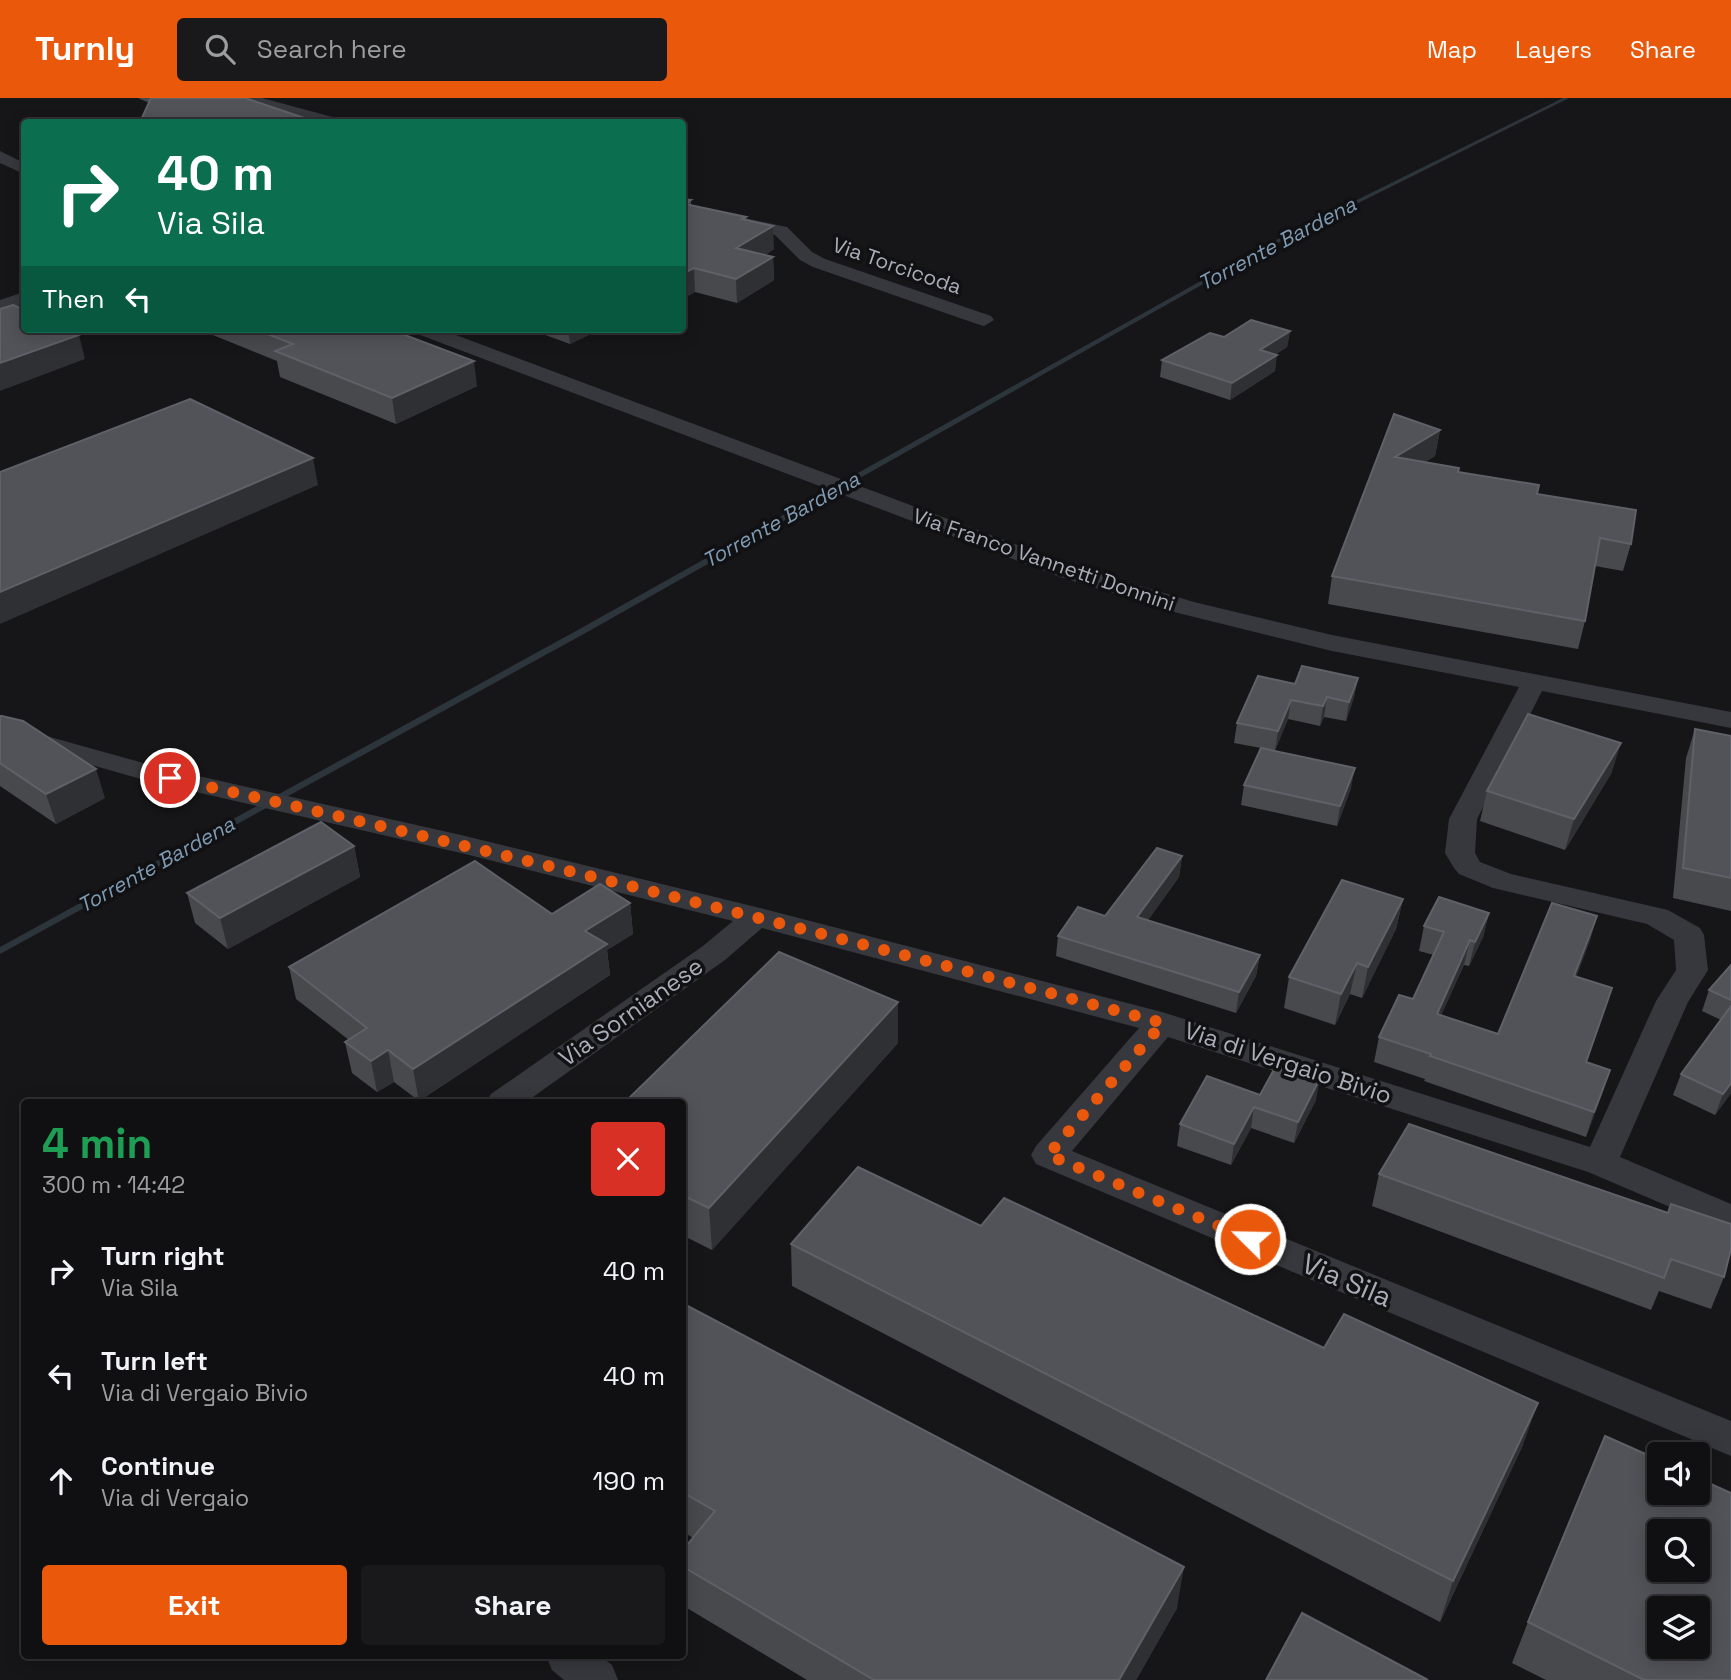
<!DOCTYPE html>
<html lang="en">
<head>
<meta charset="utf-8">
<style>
  body { margin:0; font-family:"Space Grotesk",sans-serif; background:#19191b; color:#f1f3f6; height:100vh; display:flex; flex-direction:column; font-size:26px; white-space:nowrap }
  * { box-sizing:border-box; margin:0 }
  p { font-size:23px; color:#9c9d9f }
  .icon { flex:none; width:38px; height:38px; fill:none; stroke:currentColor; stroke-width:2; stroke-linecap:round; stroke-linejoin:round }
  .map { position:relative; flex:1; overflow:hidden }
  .panel { position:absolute; left:21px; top:1001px; width:665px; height:560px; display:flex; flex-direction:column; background:#101012; border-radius:7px; box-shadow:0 4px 18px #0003,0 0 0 2px #303032 }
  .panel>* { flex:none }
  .top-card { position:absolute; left:21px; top:21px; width:665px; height:214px; border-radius:7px; box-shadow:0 4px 18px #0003,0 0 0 2px #303032; background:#0b6e4f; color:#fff; overflow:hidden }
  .buttons { position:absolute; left:1647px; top:1344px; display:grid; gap:14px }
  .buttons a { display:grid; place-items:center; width:63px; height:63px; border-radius:7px; background:#101012; box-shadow:0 4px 18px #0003,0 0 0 2px #303032; font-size:35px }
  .pin { position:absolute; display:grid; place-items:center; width:60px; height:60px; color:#fff; margin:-30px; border:4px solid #fff; border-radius:50%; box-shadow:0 2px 7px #0007 }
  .me { position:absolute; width:77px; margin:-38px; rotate:293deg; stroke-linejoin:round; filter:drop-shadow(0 0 5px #0008) }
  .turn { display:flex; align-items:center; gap:24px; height:147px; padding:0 21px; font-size:32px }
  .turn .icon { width:91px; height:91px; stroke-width:2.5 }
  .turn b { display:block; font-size:49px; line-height:60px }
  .then { display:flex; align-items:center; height:66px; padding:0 21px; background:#0003; gap:14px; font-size:26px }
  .round { display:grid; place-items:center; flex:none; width:74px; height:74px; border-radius:7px; background:#19191b }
  .overview { display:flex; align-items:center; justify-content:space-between; height:119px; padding:0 21px }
  h1 { font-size:42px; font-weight:700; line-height:52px; color:#1e9e55 }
  .action { display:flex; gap:14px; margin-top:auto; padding:14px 21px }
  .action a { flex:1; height:80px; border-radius:7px; background:#ea580c; color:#fff; font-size:28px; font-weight:700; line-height:80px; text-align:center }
  .action a+a { background:#19191b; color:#f1f3f6 }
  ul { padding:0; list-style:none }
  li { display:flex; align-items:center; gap:21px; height:105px; padding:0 21px }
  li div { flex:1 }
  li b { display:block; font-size:26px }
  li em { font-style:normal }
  header { display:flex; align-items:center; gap:42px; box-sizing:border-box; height:98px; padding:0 35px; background:#ea580c; color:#fff }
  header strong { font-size:33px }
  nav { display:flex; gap:38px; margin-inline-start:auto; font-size:24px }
  .search { width:490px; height:63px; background:#19191b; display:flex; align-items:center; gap:18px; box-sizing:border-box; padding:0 24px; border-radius:7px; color:#9c9d9f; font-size:26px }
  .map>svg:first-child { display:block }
</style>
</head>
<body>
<header>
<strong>Turnly</strong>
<div class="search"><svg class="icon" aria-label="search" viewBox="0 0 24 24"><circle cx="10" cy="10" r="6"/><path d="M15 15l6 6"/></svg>Search here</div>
<nav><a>Map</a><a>Layers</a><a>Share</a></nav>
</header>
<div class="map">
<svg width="1731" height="1582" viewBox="0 0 1731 1582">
  <rect width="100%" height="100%" fill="#161618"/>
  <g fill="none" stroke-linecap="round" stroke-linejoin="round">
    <polygon fill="#2c353c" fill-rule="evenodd" points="1563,0 1569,0 1260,154 582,537 0,856 0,849 576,533 1256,152"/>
    <g fill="#37383d" fill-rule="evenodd">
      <polygon points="236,0 262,0 340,21 342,24 318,24 239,3"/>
      <polygon points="0,53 24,65 24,76 0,65"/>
      <polygon points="682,107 787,129 812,154 825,161 991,218 994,222 984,228 977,226 813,169 800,162 775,137 682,117"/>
      <polygon points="24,194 24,206 0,214 0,202"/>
      <polygon points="412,231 440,231 1076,469 1194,504 1332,537 1731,614 1731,630 1542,593 1477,721 1475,755 1480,764 1511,776 1668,812 1700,830 1704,837 1708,872 1688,904 1620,1059 1731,1106 1731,1135 1588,1074 1168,939 1072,1053 1731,1323 1731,1358 1036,1066 1031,1057 1036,1048 1139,930 762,830 725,862 526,1004 486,1004 491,996 703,848 733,823 461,755 148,683 0,641 0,625 154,668 461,737 756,809 1162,914 1590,1049 1656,903 1676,872 1674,842 1647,826 1493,790 1459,776 1454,770 1445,755 1449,721 1519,589 1332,553 1178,515 1060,479 415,235"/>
      <polygon points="546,1558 600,1558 612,1567 618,1582 564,1582 552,1572"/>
    </g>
  </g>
  <g fill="#47494d">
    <polygon points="138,0 245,0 147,4"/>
    <polygon points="682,101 691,102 691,107 746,119 746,122 774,151 765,157 773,159 774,182 737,205 695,194 682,201"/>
    <polygon points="198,231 389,231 477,288 396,326 280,279 277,263"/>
    <polygon points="529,231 601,231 570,246"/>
    <polygon points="1290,233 1287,249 1276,256 1275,273 1230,302 1160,279 1162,262 1224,239"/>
    <polygon points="1440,332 1435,358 1425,364 1537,396 1631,446 1623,473 1595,468 1585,523 1578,551 1328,506 1332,478"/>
    <polygon points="1358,580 1354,599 1346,623 1324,619 1320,628 1288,621 1275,652 1351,690 1337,728 1241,707 1244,687 1261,650 1234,645 1237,625 1295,586"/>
    <polygon points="0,618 105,700 56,726 0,688"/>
    <polygon points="1695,631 1731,638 1731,813 1673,800 1686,660"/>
    <polygon points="1612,674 1565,752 1480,723 1487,693"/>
    <polygon points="354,748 360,779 228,851 195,825 187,795"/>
    <polygon points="1182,758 1179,779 1148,822 1260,857 1256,878 1236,915 1056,858 1058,838 1105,818"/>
    <polygon points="1403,801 1396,831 1362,900 1350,896 1335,927 1284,910 1289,879"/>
    <polygon points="630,805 633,836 607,852 610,877 419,1003 394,984 377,994 352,975 345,944 349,942 296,901 289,869 552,816"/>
    <polygon points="1489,815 1483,839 1469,868 1464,867 1441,917 1498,936 1597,818 1590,842 1576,879 1612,890 1587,964 1610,972 1586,1039 1424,983 1425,981 1374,964 1379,939 1413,901 1434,857 1419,853 1424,828"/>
    <polygon points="1731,867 1731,995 1715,1017 1673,997 1681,976 1721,922 1702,913 1709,892"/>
    <polygon points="898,904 898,945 712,1152 682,1137 682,1004"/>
    <polygon points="1260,997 1316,1002 1294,1045 1251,1030 1231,1067 1177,1048 1180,1026"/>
    <polygon points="1409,1026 1724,1179 1711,1211 1659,1193 1651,1212 1372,1108 1379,1076"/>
    <polygon points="791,1146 1523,1347 1440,1524 792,1188"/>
    <polygon points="682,1205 1177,1510 1136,1582 807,1582 682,1507 682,1453 693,1440 682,1433"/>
    <polygon points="1528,1524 1731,1582 1546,1582 1512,1565"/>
  </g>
  <g fill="#2f3033">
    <polygon points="773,128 774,151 737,173 736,150"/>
    <polygon points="773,159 774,182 737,205 736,181"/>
    <polygon points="694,170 695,194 682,201 682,176"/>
    <polygon points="568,231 601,231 570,246"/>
    <polygon points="1290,233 1287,249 1258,268 1260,252"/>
    <polygon points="79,237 85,261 0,293 0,265"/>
    <polygon points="1277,257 1275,273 1230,302 1232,285"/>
    <polygon points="474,263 477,288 396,326 392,300"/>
    <polygon points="1440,332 1435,358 1390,385 1395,359"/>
    <polygon points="313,360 318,387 0,526 0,494"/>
    <polygon points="1358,580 1354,599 1346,623 1349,604"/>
    <polygon points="1327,599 1324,619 1320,628 1323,608"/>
    <polygon points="1291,602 1288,621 1275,653 1278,633"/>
    <polygon points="1621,645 1612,674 1565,752 1574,721"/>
    <polygon points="1355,670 1351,690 1337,728 1340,708"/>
    <polygon points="96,671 105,700 56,726 46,696"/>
    <polygon points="354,748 360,779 228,851 220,820"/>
    <polygon points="1182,758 1179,779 1135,840 1137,819"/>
    <polygon points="1403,801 1396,831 1362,900 1368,869"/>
    <polygon points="630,805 633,836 607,852 610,877 419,1003 413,971 585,833"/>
    <polygon points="1489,815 1483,839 1469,868 1475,844"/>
    <polygon points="1597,818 1590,842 1567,903 1574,878"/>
    <polygon points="1470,842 1464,867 1431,940 1437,916"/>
    <polygon points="1260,857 1256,878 1236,915 1239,894"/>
    <polygon points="1357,865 1350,896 1335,927 1341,896"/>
    <polygon points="898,904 898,945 712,1152 709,1110"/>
    <polygon points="388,952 394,984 377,994 371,963"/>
    <polygon points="1610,972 1602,997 1586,1039 1594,1014"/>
    <polygon points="1320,980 1316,1002 1294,1045 1298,1024"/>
    <polygon points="1731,985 1731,995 1715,1017 1723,996"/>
    <polygon points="1254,1009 1251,1030 1231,1067 1234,1046"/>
    <polygon points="1538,1305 1523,1347 1440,1524 1453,1483"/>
    <polygon points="1184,1469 1177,1510 1136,1582 1119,1582"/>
  </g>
  <g fill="#525359" stroke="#5f6168" stroke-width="2" fill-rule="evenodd">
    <polygon points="151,0 245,0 316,24 140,24"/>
    <polygon points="682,101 691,102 685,106 746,119 742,121 773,128 736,150 773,159 736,181 694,170 682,176"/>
    <polygon points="13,207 24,212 24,231 66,231 79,237 0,265 0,211"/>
    <polygon points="1251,222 1290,233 1260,252 1277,257 1232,285 1162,262 1210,235 1224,239"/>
    <polygon points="255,231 389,231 474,263 392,300 275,253 293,246"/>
    <polygon points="190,301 313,360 0,494 0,374"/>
    <polygon points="1394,316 1440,332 1395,359 1459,370 1458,374 1539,387 1537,396 1636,412 1631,446 1600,440 1585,523 1332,478"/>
    <polygon points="1302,568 1358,580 1349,604 1327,599 1323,608 1291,602 1278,633 1237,625 1258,578 1295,586"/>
    <polygon points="1528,616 1621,645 1574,721 1487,693"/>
    <polygon points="0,618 2,618 23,623 96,671 46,696 0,665"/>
    <polygon points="1695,631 1731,638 1731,780 1683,770"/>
    <polygon points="1261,650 1355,670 1340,708 1244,687"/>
    <polygon points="321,724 354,748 220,820 187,795"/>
    <polygon points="1157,750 1182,758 1137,819 1260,857 1239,894 1058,838 1078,809 1105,818"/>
    <polygon points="475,763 552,816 600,786 630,805 585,833 607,846 413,971 388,952 371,963 345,944 367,930 289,869"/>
    <polygon points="1342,782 1403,801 1368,869 1357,865 1341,896 1289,879"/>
    <polygon points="1439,799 1489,815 1475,844 1470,842 1437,916 1498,936 1552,805 1597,818 1574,878 1612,890 1586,964 1610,972 1594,1014 1430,958 1431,956 1379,939 1399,897 1413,901 1444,834 1424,828"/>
    <polygon points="779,854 898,904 709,1110 682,1097 682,1004 625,1004"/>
    <polygon points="1731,867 1731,902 1709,892"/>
    <polygon points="1731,908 1731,985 1723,996 1681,976"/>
    <polygon points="1277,966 1320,980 1298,1024 1254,1009 1234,1046 1180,1026 1207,978 1260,997"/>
    <polygon points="1409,1026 1668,1115 1671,1106 1731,1126 1731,1151 1724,1179 1671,1161 1664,1180 1379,1076"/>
    <polygon points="858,1069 981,1128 1004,1100 1324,1250 1344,1216 1538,1305 1453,1483 791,1146"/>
    <polygon points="682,1205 1184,1469 1119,1582 874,1582 682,1468 682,1453 715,1413 682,1394"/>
    <path d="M1605,1338L1659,1362V1395H1698V1380L1731,1395V1582H1644L1528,1524ZM1659,1433H1698V1472H1659ZM1659,1510H1698V1549H1659Z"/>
    <polygon points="1302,1515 1428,1582 1266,1582"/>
  </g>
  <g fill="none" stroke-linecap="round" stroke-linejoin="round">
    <path stroke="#ea580c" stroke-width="12" stroke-dasharray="0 21.6" d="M170,680C503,754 833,837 1163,925L1048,1057L1250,1141"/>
  </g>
  <g text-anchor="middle" stroke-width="7" stroke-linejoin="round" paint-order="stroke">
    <g font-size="21" font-style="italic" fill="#7f9bb3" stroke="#111113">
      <text transform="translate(1277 146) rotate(-28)" y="7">Torrente Bardena</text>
      <text transform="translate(781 422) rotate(-29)" y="7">Torrente Bardena</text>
      <text transform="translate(156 767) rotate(-29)" y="7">Torrente Bardena</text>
    </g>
    <g font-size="21" fill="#a8adb8" stroke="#111113">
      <text transform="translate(897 168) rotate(19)" y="7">Via Torcicoda</text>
      <text transform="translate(1044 462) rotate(19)" y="7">Via Franco Vannetti Donnini</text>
    </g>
    <g font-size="24" fill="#a8adb8" stroke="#111113">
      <text transform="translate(631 914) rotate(-35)" y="8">Via Sornianese</text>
      <text transform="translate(1288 965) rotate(18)" y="8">Via di Vergaio Bivio</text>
    </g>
    <g font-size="28" fill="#a8adb8" stroke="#111113">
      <text transform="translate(1347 1182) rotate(23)" y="10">Via Sila</text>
    </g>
  </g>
</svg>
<div class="buttons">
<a><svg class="icon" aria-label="sound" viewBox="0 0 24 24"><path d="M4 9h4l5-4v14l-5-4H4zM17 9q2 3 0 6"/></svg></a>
<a><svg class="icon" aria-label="search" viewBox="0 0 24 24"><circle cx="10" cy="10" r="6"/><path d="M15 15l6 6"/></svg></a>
<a><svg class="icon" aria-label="layers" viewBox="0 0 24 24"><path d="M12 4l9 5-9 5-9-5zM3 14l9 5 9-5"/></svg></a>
</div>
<div class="pin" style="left:170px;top:680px;background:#d93025"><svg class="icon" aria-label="arrive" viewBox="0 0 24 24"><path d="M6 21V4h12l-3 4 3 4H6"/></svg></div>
<svg class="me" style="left:1250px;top:1141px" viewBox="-20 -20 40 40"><circle r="17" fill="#ea580c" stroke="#fff" stroke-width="3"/><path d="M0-11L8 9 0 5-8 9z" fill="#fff"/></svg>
<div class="top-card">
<div class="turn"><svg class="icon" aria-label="right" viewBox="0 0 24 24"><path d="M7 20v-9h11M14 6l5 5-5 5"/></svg><div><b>40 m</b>Via Sila</div></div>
<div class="then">Then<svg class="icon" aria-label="left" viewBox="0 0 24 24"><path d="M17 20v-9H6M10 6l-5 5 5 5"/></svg></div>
</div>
<section class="panel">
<div class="overview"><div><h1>4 min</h1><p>300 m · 14:42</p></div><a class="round" style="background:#d93025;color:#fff"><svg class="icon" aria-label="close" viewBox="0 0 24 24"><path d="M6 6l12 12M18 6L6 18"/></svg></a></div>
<ul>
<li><svg class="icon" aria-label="right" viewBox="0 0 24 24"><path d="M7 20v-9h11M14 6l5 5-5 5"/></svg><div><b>Turn right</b><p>Via Sila</p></div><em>40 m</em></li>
<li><svg class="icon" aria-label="left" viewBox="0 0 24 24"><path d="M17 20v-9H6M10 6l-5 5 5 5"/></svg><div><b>Turn left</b><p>Via di Vergaio Bivio</p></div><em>40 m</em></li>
<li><svg class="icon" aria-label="ahead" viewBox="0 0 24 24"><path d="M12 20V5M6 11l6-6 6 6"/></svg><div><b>Continue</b><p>Via di Vergaio</p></div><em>190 m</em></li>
</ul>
<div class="action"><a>Exit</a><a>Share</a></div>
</section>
</div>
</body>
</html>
